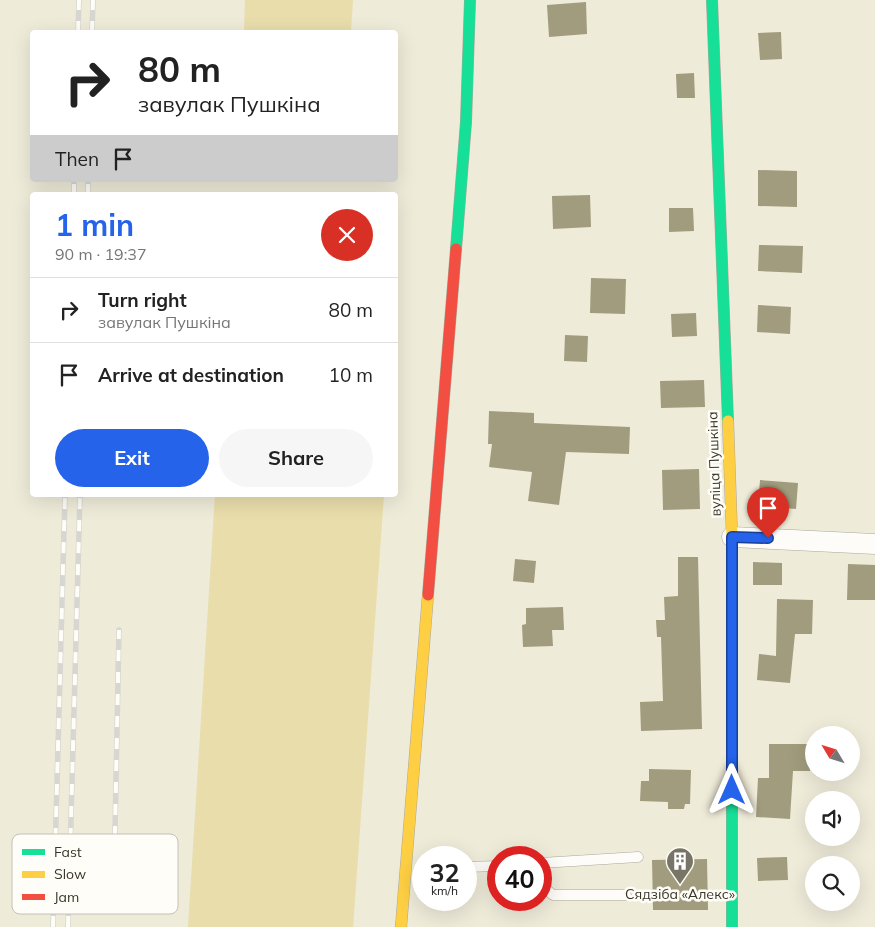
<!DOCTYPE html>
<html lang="en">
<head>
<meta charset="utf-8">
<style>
  body { margin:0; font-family:Mulish,sans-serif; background:#f6f6f6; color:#222; height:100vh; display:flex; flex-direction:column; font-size:19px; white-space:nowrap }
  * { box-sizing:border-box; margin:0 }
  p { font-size:16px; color:#767676 }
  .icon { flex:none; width:28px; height:28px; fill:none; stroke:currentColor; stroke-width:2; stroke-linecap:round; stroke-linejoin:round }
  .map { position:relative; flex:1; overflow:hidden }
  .sheet { position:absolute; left:30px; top:192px; width:368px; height:305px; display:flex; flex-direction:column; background:#fff; border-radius:5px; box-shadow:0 5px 20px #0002 }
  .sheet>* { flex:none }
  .hud { position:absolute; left:30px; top:30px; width:368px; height:152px; border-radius:5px; box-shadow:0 5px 20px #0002; background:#fff; color:#222; overflow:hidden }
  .needle { width:32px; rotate:308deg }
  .tools { position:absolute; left:805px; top:726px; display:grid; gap:10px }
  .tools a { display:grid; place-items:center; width:55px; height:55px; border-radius:50%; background:#fff; box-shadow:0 5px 20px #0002; font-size:25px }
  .speed { position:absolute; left:412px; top:846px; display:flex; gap:10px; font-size:25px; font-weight:700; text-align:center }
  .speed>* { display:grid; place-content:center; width:65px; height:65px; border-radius:50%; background:#fff; box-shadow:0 5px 20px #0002; line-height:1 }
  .speed small { font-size:12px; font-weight:400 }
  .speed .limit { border:8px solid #d22; background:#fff; color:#111 }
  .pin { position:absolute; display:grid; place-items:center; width:42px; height:42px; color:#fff; margin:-51px -21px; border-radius:50% 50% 50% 0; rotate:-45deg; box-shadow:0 0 5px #0007 }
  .pin .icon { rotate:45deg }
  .me { position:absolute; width:55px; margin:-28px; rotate:0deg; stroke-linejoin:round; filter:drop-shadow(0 0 4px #0008) }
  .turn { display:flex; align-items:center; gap:18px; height:105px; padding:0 25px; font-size:22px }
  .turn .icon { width:65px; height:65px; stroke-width:2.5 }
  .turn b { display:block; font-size:35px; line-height:42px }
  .then { display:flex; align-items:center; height:48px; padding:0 25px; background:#0003; gap:10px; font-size:19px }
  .round { display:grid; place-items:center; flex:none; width:52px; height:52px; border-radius:26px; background:#f6f6f6 }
  .summary { display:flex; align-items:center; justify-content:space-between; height:85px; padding:0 25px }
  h1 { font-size:30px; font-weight:700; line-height:38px; color:#2563eb }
  .action { display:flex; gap:10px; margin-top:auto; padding:10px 25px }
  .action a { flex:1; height:58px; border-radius:30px; background:#2563eb; color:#fff; font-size:20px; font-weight:700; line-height:58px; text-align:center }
  .action a+a { background:#f6f6f6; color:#222 }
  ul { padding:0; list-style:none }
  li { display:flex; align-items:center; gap:15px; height:65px; padding:0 25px; border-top:1px solid #e0e0e0 }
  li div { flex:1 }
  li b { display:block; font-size:19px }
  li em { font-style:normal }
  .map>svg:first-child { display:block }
</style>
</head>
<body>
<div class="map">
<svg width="875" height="927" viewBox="0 0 875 927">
  <rect width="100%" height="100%" fill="#efebd9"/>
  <g fill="#e8ddab">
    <polygon points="245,0 353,0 351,32 244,32"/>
    <polygon points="215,495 384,495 353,927 188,927"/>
  </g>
  <g fill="#a29c7e">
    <polygon points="586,2 587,34 549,37 547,5"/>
    <polygon points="781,32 782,59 760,60 758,33"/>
    <polygon points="694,73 695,98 677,98 676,74"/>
    <polygon points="758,170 797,171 797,207 758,206"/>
    <polygon points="590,195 591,227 553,229 552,196"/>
    <polygon points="669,208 693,208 694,231 669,232"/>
    <polygon points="759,245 803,246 802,273 758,271"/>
    <polygon points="591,278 626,279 625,314 590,313"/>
    <polygon points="758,305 791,307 790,334 757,332"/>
    <polygon points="696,313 697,336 672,337 671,314"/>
    <polygon points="565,335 588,336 587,362 564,361"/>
    <polygon points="704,380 705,407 661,408 660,381"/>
    <polygon points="489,411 534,413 534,423 630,427 629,454 566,452 559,505 528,501 532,472 489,467 492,444 488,444"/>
    <polygon points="699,469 700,509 663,510 662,470"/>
    <polygon points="760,480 798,483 796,509 758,506"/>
    <polygon points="678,557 698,557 702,729 641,731 640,702 663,701 661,637 657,637 656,620 665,620 664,597 678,596"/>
    <polygon points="515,559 536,561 534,583 513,581"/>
    <polygon points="753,562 782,563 782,585 753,585"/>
    <polygon points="848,564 875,565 875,600 847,600"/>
    <polygon points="777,599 813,600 812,634 795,634 790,683 757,680 759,654 776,656"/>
    <polygon points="563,607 564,630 552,630 553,646 523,647 522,625 526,624 526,608"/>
    <polygon points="769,744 810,744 810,771 793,771 790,819 756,817 758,778 769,778"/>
    <polygon points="649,769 691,770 690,804 685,804 684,809 668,809 668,802 640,801 641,781 649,781"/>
    <polygon points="787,857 788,880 758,881 757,858"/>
    <polygon points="707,859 708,910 653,910 652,860"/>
  </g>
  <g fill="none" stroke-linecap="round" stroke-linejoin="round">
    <g stroke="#aba89a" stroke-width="11">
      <g id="lane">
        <polyline points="541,863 638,857"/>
        <polyline points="466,867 499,866"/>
        <polyline points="541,885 553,895 626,895"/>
      </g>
    </g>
    <g stroke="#aba89a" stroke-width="21">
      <polyline id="street" points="732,537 875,544"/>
    </g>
    <g stroke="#aba89a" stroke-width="12">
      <g id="fast">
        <polyline points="712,0 728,421"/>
        <polyline points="456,249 466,122 470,0"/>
        <polyline points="732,703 732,927"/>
      </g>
    </g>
    <g stroke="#aba89a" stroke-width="12">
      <g id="slow">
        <polyline points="728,421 732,537 732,703"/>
        <polyline points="401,927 428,595"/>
      </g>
    </g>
    <g stroke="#aba89a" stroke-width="12">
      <polyline id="jam" points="428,595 456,249"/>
    </g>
    <use href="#lane" stroke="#fdfcf9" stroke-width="10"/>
    <use href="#street" stroke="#fdfcf9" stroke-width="20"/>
    <use href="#fast" stroke="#16e098" stroke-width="11"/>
    <use href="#slow" stroke="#ffcf43" stroke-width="11"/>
    <use href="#jam" stroke="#f24e42" stroke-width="11"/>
    <g stroke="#d7d6d0" stroke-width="5.5">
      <g id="rail">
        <polyline points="78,32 79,0"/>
        <polyline points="92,32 93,0"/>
        <polyline points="74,195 74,180"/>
        <polyline points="88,195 88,180"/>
        <polyline points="114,881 119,630"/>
        <polyline points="53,927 65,495"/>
        <polyline points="68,927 80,495"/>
      </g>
    </g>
    <use href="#rail" stroke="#fffdf7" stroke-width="4" stroke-dasharray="11" stroke-linecap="butt"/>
  </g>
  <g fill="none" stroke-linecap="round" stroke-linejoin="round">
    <g stroke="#184099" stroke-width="12">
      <polyline id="route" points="732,790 732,537 768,538"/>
    </g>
    <use href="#route" stroke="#2563eb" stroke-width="9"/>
  </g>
  <defs>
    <g id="building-pin" transform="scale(1.4375)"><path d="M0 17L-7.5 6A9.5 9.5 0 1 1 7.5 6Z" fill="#787566" stroke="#fffdf7"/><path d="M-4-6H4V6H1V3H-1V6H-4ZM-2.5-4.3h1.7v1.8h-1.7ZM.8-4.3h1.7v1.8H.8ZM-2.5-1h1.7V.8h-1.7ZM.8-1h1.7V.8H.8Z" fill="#fff"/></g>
  </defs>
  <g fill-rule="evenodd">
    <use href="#building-pin" x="680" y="861"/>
  </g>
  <g text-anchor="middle" stroke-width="5" stroke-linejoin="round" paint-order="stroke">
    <g font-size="14" fill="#383528" stroke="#fffdf7">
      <text transform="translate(714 464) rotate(-92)" y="5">вуліца Пушкіна</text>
    </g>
    <g font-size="14" fill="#383528" stroke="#fffdf7">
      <text x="680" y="899">Сядзіба «Алекс»</text>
    </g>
  </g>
  <rect x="12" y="834" width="166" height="80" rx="8" fill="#fffdf7" stroke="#c3c1b9" stroke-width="1"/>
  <rect x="22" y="849" width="23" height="6" fill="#16e098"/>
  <rect x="22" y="871" width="23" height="7" fill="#ffcf43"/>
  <rect x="22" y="894" width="23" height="6" fill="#f24e42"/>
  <g font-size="14" fill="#383528">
    <text x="54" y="857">Fast</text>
    <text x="54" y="879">Slow</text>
    <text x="54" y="902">Jam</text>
  </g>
</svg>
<div class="tools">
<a><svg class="needle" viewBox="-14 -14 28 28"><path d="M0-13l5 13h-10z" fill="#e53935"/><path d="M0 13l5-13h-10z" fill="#767676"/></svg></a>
<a><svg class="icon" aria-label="sound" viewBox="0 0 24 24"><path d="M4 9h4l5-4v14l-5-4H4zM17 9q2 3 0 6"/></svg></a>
<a><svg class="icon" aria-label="search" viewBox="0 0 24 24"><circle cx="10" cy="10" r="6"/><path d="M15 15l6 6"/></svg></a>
</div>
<div class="speed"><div>32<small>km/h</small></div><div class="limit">40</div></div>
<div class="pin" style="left:768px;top:538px;background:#d93025"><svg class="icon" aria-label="arrive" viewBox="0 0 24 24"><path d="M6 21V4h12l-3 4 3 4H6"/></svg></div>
<svg class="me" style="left:732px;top:790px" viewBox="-20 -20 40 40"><path d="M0-17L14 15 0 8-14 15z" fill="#2563eb" stroke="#fff" stroke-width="4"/></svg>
<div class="hud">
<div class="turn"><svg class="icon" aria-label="right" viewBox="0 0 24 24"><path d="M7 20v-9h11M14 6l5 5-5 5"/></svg><div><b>80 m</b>завулак Пушкіна</div></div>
<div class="then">Then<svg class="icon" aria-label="arrive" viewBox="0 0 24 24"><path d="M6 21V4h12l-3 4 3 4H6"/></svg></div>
</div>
<section class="sheet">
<div class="summary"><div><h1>1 min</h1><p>90 m · 19:37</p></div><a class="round" style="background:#d93025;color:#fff"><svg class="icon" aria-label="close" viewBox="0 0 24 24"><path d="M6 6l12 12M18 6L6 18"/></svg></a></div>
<ul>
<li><svg class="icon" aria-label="right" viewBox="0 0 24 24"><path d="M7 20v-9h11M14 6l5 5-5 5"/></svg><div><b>Turn right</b><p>завулак Пушкіна</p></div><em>80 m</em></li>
<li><svg class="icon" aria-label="arrive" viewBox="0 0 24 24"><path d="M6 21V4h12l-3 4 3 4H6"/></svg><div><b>Arrive at destination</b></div><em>10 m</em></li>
</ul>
<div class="action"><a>Exit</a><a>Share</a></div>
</section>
</div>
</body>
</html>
